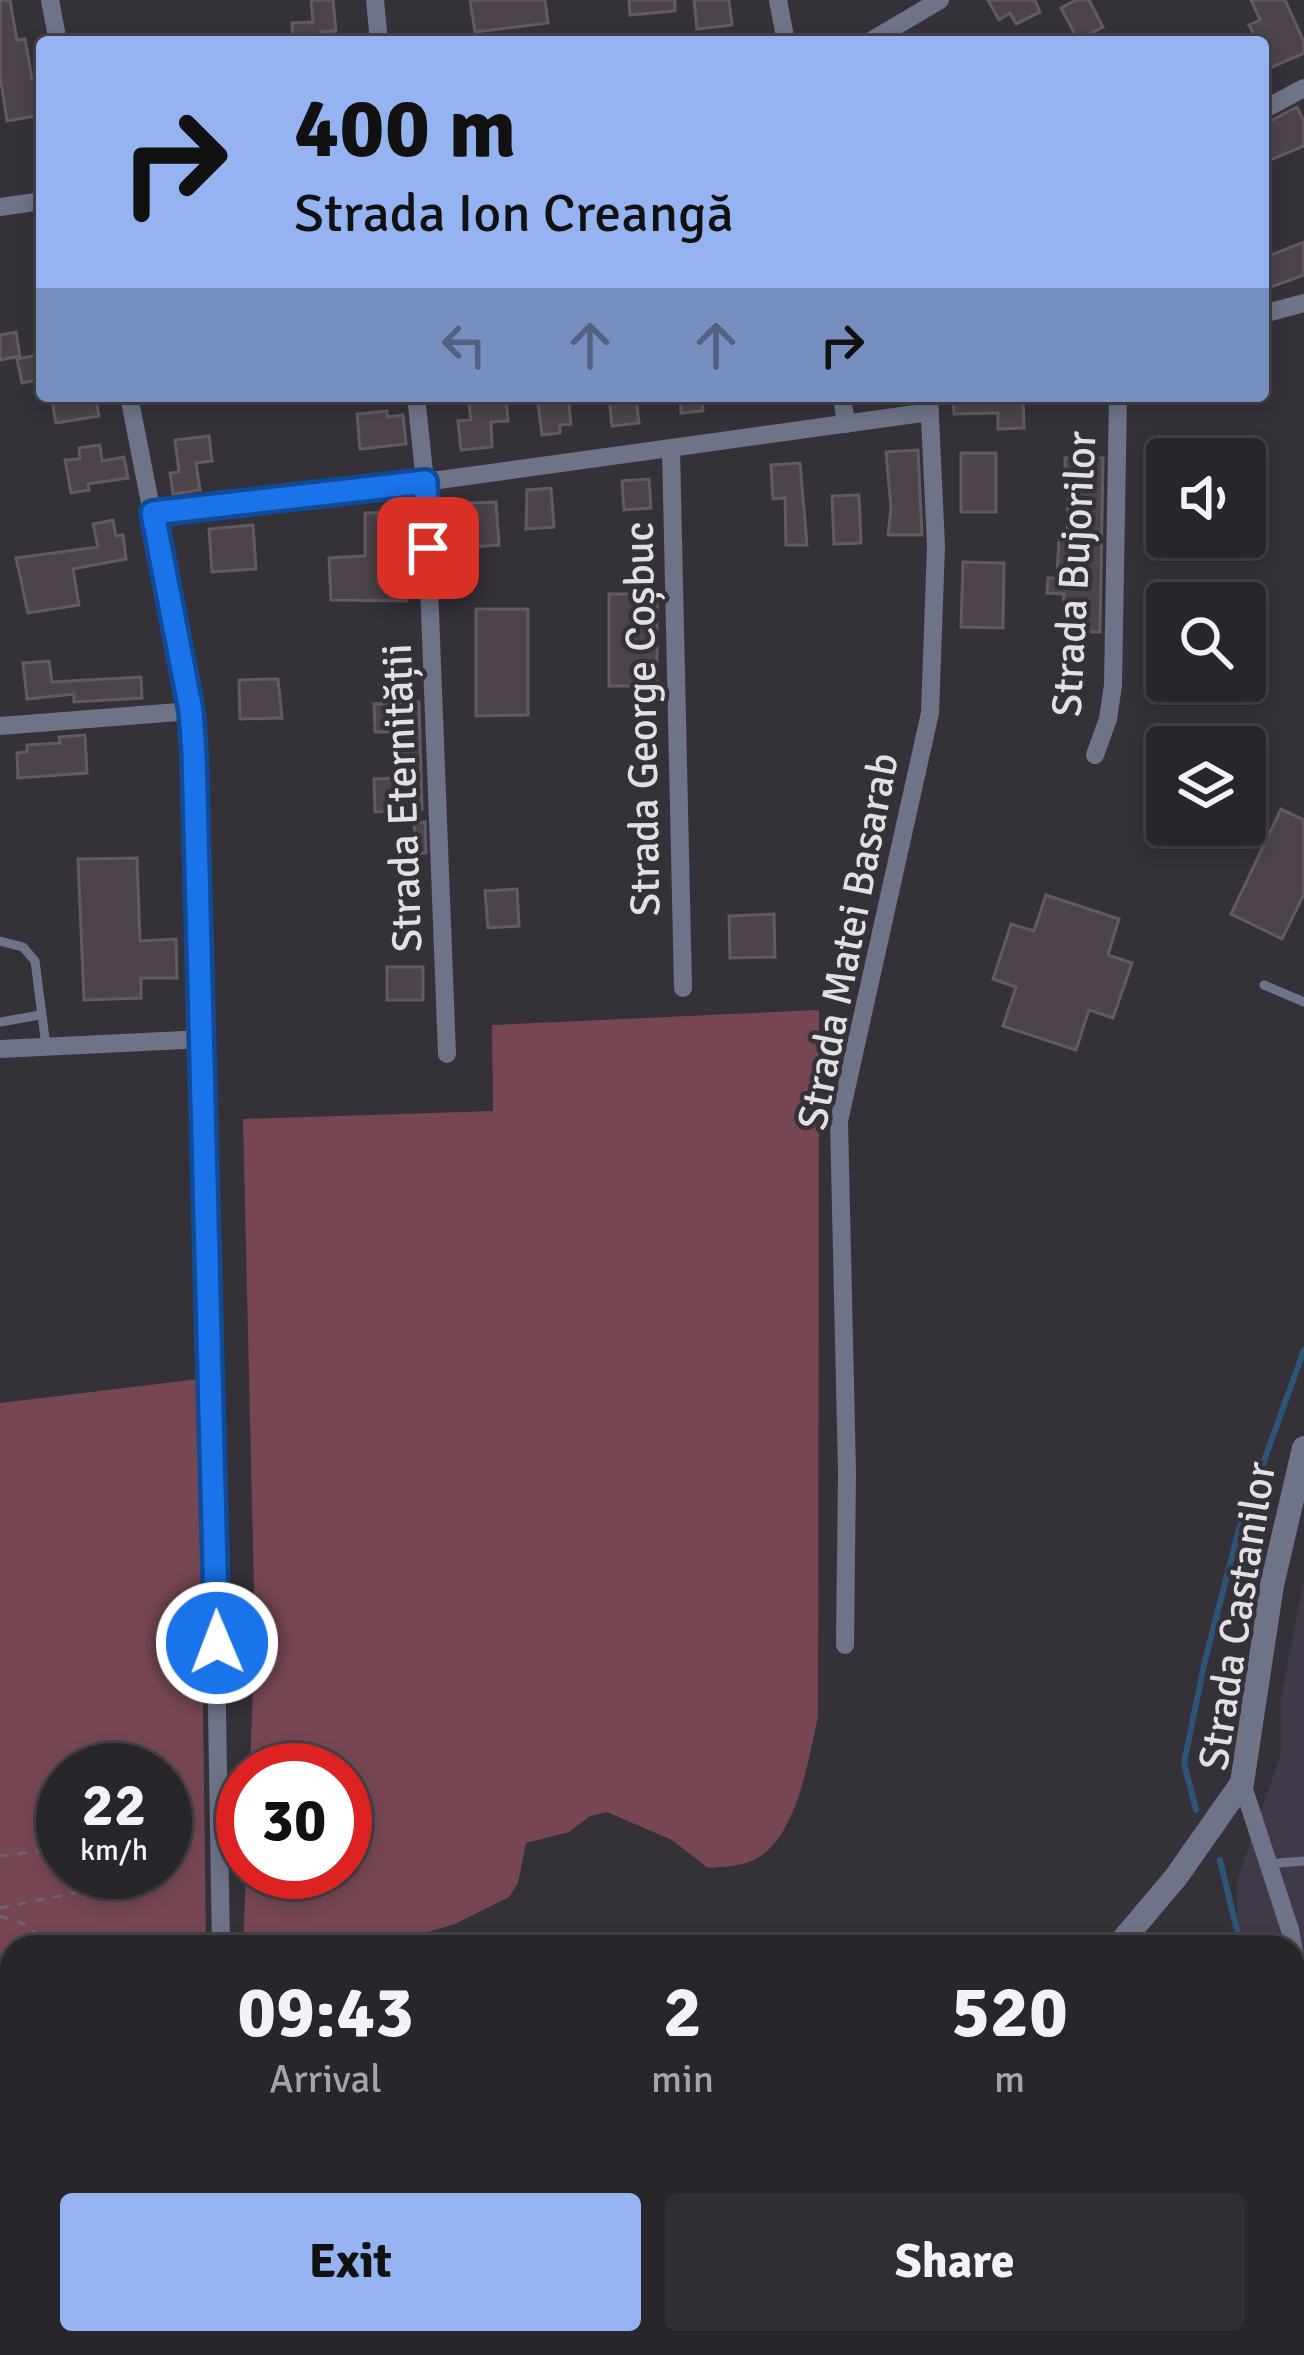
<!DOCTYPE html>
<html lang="en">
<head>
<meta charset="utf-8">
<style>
  body { margin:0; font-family:Signika,sans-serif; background:#302d33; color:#f1f3f6; height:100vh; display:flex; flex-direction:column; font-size:45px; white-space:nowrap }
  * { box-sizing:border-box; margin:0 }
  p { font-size:39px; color:#a5a5a9 }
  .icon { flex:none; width:66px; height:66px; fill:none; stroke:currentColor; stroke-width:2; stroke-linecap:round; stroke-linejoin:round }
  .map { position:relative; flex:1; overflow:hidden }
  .drawer { position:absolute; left:0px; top:1935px; width:1305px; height:420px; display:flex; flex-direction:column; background:#28252b; border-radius:36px 36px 0 0; box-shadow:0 6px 18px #0003,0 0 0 3px #444247 }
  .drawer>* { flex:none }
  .top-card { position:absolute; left:36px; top:36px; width:1233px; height:366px; border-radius:12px; box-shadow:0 6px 18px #0003,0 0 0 3px #444247; background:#95b2f1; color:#111; overflow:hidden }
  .buttons { position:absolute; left:1146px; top:438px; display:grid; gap:24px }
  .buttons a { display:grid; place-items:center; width:120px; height:120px; border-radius:12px; background:#28252b; box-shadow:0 6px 18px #0003,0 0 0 3px #444247; font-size:60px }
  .speed { position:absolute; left:36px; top:1743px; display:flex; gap:24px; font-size:60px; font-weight:700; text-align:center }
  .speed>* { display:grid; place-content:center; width:156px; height:156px; border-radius:50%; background:#28252b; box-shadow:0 6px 18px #0003,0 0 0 3px #444247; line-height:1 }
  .speed small { font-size:30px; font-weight:400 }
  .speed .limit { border:18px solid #d22; background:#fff; color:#111 }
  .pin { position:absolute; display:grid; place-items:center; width:102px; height:102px; color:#fff; margin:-51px; border-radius:24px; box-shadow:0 6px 18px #0006 }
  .me { position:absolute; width:132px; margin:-66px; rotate:359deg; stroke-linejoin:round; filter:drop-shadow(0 0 9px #0008) }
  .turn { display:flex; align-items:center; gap:42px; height:252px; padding:0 60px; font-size:54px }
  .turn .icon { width:156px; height:156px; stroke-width:2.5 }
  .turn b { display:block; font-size:84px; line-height:102px }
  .lanes { display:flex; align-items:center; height:114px; padding:0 60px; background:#0003; justify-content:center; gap:60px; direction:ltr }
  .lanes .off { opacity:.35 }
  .eta { display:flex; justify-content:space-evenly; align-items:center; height:204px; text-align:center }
  .eta b { font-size:72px; font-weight:800; line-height:84px }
  .button { display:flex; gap:24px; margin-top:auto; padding:24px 60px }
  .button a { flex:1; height:138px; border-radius:12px; background:#95b2f1; color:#111; font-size:48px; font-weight:800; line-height:138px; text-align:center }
  .button a+a { background:#302d33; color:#f1f3f6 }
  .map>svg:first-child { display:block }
</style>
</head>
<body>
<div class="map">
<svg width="1304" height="2355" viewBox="0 0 1304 2355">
  <rect width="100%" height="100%" fill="#353139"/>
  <polygon fill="#403a48" points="1304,1578 1304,2355 1288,2355 1293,2343 1293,1947 1237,1947 1237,1881 1281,1753 1281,1699"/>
  <g fill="#764753" fill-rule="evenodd">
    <path d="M819,1010L818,1717C808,1760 796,1848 746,1863C734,1867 720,1867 708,1868L672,1840L607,1812L590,1816L569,1832L526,1843L518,1883L509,1897L455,1924L376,1947H243L246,1872H345V1770H250L255,1631L243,1119L493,1111L492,1025Z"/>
    <path d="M199,1379L206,1947H12V2116L0,2123V1403ZM63,1770H165V1872H63Z"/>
  </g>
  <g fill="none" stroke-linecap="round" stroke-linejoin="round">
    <g stroke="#2d5576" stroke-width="6">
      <polyline points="1196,1810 1184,1763 1204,1665 1238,1533 1304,1350"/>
      <polyline points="1220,1860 1241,1947"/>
      <polyline points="1222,2355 1223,2343"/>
    </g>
  </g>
  <g fill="#4c444a" stroke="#625a60" stroke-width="3">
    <polygon points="0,0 10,0 17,40 25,39 32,79 42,77 42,115 7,121 0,76"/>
    <polygon points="311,0 333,0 336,31 321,32 321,40 293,42 292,23 313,22"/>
    <polygon points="470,0 545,0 548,23 475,32"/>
    <polygon points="629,0 675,0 675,11 630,15"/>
    <polygon points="694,0 729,0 732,25 697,29"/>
    <polygon points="988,0 1035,0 1040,12 1016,24 1010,13 999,20"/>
    <polygon points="1076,0 1089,0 1103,27 1078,40 1061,8"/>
    <polygon points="1251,0 1285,0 1304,42 1304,53 1263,71 1263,42 1257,42 1249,25 1260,20"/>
    <polygon points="1297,107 1304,121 1304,146 1263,163 1263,125"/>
    <polygon points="1304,242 1304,275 1263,290 1263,258"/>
    <polygon points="16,332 20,356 0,360 0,335"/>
    <polygon points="42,354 42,379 22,383 17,359"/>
    <polygon points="51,396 95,396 99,416 56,423"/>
    <polygon points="468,396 506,396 508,421 491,422 492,447 461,450 458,421 471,420"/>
    <polygon points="537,396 568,396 571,424 560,425 560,433 542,435"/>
    <polygon points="636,396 639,423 612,426 609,398"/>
    <polygon points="680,396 702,396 703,411 681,413"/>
    <polygon points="953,396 1023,396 1024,428 998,429 998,413 954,414"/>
    <polygon points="387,411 387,417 403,415 406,444 360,449 357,414"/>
    <polygon points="209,436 212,461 196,463 200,490 173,494 170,473 179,472 175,440"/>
    <polygon points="100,445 102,461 124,457 128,478 88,484 89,490 71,493 65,460 80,459 79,448"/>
    <polygon points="918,450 922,535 888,535 891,508 886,452"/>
    <rect x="961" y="453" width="35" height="59"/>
    <polygon points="1065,458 1103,458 1100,632 1062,631 1064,594 1047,593 1048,578 1057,578 1059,536 1067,537 1069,480 1065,480"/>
    <polygon points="800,463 807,545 786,545 785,498 773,499 771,465"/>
    <polygon points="649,479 651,508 624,510 622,481"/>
    <polygon points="551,488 554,527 526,529 527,490"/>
    <polygon points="859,495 861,543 834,544 832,496"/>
    <polygon points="496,502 499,545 472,547 469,503"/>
    <polygon points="398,512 398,565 403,564 406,601 331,600 329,558 365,556 365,513"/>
    <polygon points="113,520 116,536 123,535 126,559 73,569 79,605 28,613 16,558 98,547 93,524"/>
    <polygon points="253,525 256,569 212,572 209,529"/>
    <polygon points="963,562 1004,563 1003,628 961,627"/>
    <rect x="609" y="594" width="48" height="92"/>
    <polygon points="476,609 528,609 528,715 476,716"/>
    <polygon points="49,661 52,682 141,677 142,698 74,702 74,694 27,699 23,663"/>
    <polygon points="278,679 282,718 240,719 239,680"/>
    <polygon points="419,702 422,809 375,812 374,779 395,778 394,732 375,732 374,704"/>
    <polygon points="85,735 87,773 18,778 17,753 27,752 27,745 60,743 59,737"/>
    <polygon points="1281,809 1304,820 1304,894 1282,939 1231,914"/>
    <polygon points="425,822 426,853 416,854 414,823"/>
    <polygon points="137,858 140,941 176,939 177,978 141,978 141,998 84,1000 78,859"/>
    <polygon points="517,889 519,926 488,928 485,891"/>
    <polygon points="1046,895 1119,919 1108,955 1132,963 1113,1018 1089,1010 1076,1050 1003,1026 1016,987 993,979 1011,924 1034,931"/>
    <polygon points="774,914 775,957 730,958 729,916"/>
    <rect x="387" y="967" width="36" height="33"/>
  </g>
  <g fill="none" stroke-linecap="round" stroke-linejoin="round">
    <g stroke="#69666d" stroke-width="3" stroke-dasharray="9 9" stroke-linecap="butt">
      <polyline points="0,1856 63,1848"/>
      <polyline points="0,1908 79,1892"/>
      <polyline points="0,1916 22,1923 54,1947"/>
    </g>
    <g stroke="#6e7387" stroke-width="9">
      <polyline points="0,941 23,947 35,961 46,1046"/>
      <polyline points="1264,985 1304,1002"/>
      <polyline points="0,1022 40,1015"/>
      <polyline points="1268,1864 1304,1861"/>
    </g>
    <g stroke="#6e7387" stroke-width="18">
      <polyline points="50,0 58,42"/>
      <polyline points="375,0 379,42"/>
      <polyline points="778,0 786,42"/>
      <polyline points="869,42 940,0"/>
      <polyline points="1263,110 1304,88"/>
      <polyline points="0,207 42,201"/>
      <polyline points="1263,314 1304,303"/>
      <polyline points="129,396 191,711 194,753 211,1354 221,1947"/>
      <polyline points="416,396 425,482 447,1054"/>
      <polyline points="842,396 846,424"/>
      <polyline points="671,449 683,988"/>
      <polyline points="153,513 425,482 930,412"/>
      <polyline points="0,726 191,711"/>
      <polyline points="1095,755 1108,719 1113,685 1118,396"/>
      <polyline points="0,1049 204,1039"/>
      <polyline points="845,1645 847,1472 839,1121 930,713 936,546 929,396"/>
      <polyline points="1242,1783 1290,1930 1304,2006"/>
      <polyline points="1293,2312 1304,2170"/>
      <polyline points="117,2343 117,2355"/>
      <polyline points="619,2343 625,2355"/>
      <polyline points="1289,2355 1290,2343"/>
    </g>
    <g stroke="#6e7387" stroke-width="24">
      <polyline points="1117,1947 1176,1877 1242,1783 1272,1585 1304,1448"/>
      <polyline points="0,2140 12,2134"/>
    </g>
  </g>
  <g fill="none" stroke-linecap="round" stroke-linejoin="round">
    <g stroke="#114b97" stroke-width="30">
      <polyline id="route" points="217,1643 194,753 191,711 153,513 425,482 428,548"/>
    </g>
    <use href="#route" stroke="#1a73e8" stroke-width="21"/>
  </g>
  <g text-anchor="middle" stroke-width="9" stroke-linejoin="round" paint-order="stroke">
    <g font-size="42" fill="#e2e0e5" stroke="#353139">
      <text transform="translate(1073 574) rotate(-87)" y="15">Strada Bujorilor</text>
      <text transform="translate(641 719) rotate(-91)" y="15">Strada George Coșbuc</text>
      <text transform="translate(401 798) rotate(-92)" y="15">Strada Eternității</text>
      <text transform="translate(847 941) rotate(-79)" y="15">Strada Matei Basarab</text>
      <text transform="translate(1236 1616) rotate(-81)" y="15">Strada Castanilor</text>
    </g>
  </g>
</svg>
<div class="buttons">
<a><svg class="icon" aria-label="sound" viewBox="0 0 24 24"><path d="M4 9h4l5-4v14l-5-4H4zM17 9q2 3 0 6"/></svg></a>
<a><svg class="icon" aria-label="search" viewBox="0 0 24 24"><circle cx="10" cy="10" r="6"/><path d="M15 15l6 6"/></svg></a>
<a><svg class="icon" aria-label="layers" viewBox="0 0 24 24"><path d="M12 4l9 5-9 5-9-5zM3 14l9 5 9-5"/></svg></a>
</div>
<div class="speed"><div>22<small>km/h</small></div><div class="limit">30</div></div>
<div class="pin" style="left:428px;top:548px;background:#d93025"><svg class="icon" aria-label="arrive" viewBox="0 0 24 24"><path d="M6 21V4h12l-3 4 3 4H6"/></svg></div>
<svg class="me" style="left:217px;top:1643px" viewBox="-20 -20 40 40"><circle r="17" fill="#1a73e8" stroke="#fff" stroke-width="3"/><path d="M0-11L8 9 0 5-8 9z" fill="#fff"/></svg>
<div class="top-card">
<div class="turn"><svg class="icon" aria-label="right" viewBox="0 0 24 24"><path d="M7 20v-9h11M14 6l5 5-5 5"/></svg><div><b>400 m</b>Strada Ion Creangă</div></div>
<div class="lanes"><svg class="icon off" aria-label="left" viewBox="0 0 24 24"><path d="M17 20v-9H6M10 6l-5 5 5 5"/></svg><svg class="icon off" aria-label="ahead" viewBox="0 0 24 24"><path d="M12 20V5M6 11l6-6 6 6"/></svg><svg class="icon off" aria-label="ahead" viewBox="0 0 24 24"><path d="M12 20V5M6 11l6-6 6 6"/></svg><svg class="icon" aria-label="right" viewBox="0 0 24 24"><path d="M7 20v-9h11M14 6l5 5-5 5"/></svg></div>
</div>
<section class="drawer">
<div class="eta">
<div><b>09:43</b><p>Arrival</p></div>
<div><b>2</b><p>min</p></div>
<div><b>520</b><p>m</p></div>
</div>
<div class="button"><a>Exit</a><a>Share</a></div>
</section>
</div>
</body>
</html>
